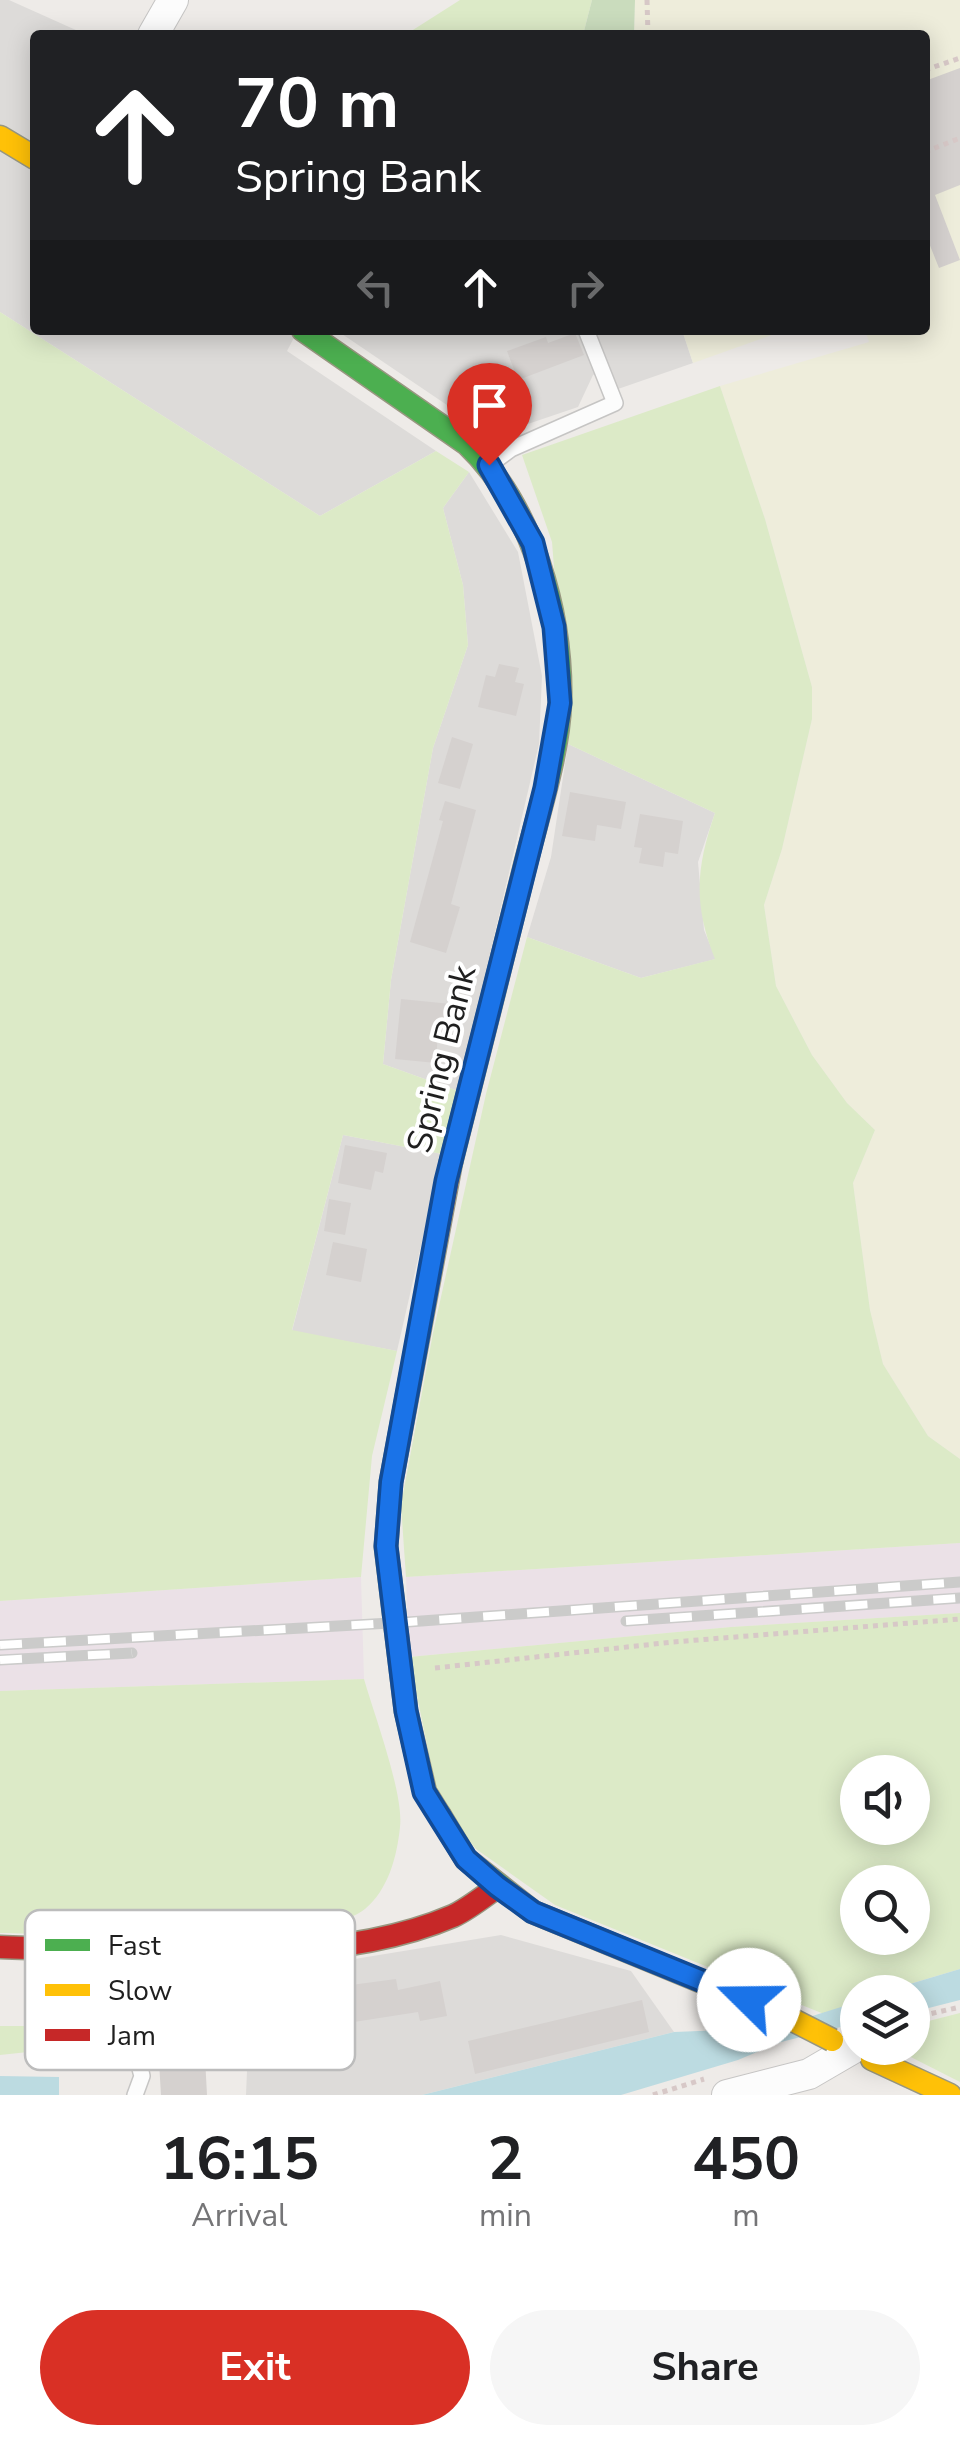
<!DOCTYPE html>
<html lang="en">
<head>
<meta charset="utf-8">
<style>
  body { margin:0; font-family:"Nunito Sans",sans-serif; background:#f6f6f6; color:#202124; height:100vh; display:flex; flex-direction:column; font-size:38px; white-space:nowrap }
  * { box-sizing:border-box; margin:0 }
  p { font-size:32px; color:#757577 }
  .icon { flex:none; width:55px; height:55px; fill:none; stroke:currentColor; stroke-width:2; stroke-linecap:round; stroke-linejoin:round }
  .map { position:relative; height:2095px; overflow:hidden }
  .sheet { display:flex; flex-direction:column; background:#fff; flex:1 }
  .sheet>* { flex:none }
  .hud { position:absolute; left:30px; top:30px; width:900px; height:305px; border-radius:10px; box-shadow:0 5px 25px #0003; background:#202124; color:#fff; overflow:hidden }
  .controls { position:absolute; left:840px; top:1755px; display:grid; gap:20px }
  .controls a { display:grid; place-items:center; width:90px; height:90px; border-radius:50%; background:#fff; box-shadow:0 5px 25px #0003; font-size:50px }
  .pin { position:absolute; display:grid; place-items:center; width:85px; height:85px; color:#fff; margin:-102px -42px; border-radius:50% 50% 50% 0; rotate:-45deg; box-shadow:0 0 10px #0007 }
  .pin .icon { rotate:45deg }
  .me { position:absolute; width:110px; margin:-55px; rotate:292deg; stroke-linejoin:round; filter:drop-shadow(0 0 8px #0008) }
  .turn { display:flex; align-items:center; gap:35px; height:210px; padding:0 40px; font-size:45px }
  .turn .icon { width:130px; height:130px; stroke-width:2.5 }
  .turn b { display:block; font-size:70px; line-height:85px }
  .lanes { display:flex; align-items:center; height:95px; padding:0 40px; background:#0003; justify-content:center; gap:50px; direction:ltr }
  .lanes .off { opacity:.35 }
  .eta { display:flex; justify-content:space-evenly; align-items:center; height:170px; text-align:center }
  .eta b { font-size:60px; font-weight:700; line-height:70px }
  .cta { display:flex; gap:20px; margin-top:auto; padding:20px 40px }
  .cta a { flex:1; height:115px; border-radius:60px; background:#d93025; color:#fff; font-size:40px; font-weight:700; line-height:115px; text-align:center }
  .cta a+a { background:#f6f6f6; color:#202124 }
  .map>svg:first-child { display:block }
</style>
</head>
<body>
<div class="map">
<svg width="960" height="2095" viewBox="0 0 960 2095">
  <rect width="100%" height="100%" fill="#eeebe8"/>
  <g fill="#dddbd9">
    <polygon points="0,0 9,0 87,35 35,35 35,330 298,330 287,351 436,451 320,516 0,312"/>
    <polygon points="336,330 682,330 693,363 618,389 610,369 593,375 578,407 516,428 478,426"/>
    <polygon points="469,472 518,552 542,676 539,744 458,1091 383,1064 391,980 433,748 468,645 463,585 443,508"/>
    <polygon points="568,744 715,813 698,862 704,930 716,959 641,978 527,937 551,857"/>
    <polygon points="343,1135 442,1154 397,1351 292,1331"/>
    <polygon points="501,1935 631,1971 674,2032 422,2095 246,2095 251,1976"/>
  </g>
  <g fill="#ebe1e7">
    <polygon points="960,1543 960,1613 731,1627 409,1657 406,1577"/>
    <polygon points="361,1577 364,1679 0,1691 0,1601"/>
  </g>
  <g fill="#eeeddb">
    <polygon points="635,0 960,0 960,1459 928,1436 883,1364 870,1310 853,1183 875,1130 847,1103 812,1055 776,986 764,905 782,849 812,719 812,687 765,519 720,386 869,342 865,330 925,330 925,35 634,35"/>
    <polygon points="682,330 786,330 693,363"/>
  </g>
  <g fill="#dceac7" fill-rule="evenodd">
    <polygon points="460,0 592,0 583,35 405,35"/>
    <polygon points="0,312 320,516 436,451 469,472 443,508 463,585 468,645 433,748 391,980 383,1064 458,1091 442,1154 343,1135 292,1330 397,1351 372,1456 361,1577 0,1601"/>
    <path d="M720,386L765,519L812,687V719L782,849L764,905L776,986L812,1055L847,1103L875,1130L853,1183L870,1310L883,1364L928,1436L960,1459V1543L406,1577L401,1505L433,1333L486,1094L527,937L641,978L715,959C693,904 696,868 715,813L568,744L552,542L522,455Z"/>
    <path d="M960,1613V1969L883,1992H858L857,2002L824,2014L555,1905L476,1849L439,1803L409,1657L731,1627ZM858,1772H912V1828H858ZM858,1882H912V1938H858Z"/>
    <path d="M364,1679C374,1714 404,1794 400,1827C397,1857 388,1890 365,1909C317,1948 70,1934 0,1933V1691Z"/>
    <polygon points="960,2013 960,2082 893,2048 912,2048 913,2025"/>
    <polygon points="0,2026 48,2026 58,2034 56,2049 0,2055"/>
  </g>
  <polygon fill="#cadcbd" points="592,0 635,0 634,35 583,35"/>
  <g fill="#bcdbe1">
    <polygon points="960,1969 960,2000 913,2012 912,1992 883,1992"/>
    <polygon points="857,2002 857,2023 781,2042 738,2060 621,2095 422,2095 674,2032 774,2028"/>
    <polygon points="0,2076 59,2077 59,2095 0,2095"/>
  </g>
  <g fill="#d5d1cf">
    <polygon points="960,68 960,185 935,195 960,260 939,268 925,233 925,81"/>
    <polygon points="575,333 584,355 518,380 507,351 546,337 548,343"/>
    <polygon points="499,664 519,668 515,682 524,684 516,716 478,707 486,675 495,677"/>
    <polygon points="452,737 473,744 460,789 438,783"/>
    <polygon points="570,792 626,802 621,829 597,825 595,841 562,836"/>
    <polygon points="445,801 476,810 451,904 460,907 446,953 410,942 443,821 439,820"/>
    <polygon points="640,814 683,821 678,854 665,852 663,867 639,863 642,848 634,847"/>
    <polygon points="401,999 451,1004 449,1032 438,1031 436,1063 395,1059"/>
    <polygon points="345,1145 387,1153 383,1173 375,1171 371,1190 338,1183"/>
    <polygon points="329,1199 351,1203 345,1235 324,1231"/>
    <polygon points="333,1242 367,1249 361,1282 326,1275"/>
    <polygon points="396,1979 398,1990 440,1981 447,2016 420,2021 418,2012 341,2024 347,2064 318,2068 313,2033 299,2036 294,2006 308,2004 306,1991"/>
    <polygon points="642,2000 649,2032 475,2074 468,2041"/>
    <polygon points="203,2020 207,2095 161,2095 159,2062 171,2062 169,2022"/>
  </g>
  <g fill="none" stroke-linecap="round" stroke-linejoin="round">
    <g stroke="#c6c5c4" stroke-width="18">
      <g id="lane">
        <polyline points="492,463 511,449 615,403 586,330"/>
        <path d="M54,1953L53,2003C76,2037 133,2029 142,2076L135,2095"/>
      </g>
    </g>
    <g stroke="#c6c5c4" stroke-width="32">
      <g id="street">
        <polyline points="153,35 173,0"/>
        <polyline points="727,2095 809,2074 852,2049"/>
      </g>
    </g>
    <g stroke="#989780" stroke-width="25">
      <g id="fast">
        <path d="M303,330L467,444C532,506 562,613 560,702C558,756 538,814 525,866C501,965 476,1063 451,1162"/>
        <polyline points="440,1816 466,1859 533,1912 783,2015"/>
      </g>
    </g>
    <g stroke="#989780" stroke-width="25">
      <g id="slow">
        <polyline points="0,137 35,158"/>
        <polyline points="872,2059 950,2095"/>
      </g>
    </g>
    <g stroke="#989780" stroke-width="25">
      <g id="jam">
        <polyline points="440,1816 425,1792 406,1711 386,1547 391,1482 451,1162"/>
        <path d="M0,1947C137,1951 325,1971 453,1916C468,1909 483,1897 497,1887"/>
      </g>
    </g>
    <g stroke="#d7c8c7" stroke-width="5" stroke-dasharray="5 5" stroke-linecap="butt">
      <polyline points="647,0 648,35"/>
      <polyline points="925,70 960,58"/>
      <polyline points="925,152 960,138"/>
      <polyline points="925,284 925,287"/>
      <polyline points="435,1668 673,1642 960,1619"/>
      <polyline points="912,2018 960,2007"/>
      <polyline points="653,2095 704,2079"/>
    </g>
    <use href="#lane" stroke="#fcfcfc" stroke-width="15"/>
    <use href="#street" stroke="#fcfcfc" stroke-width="30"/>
    <use href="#fast" stroke="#4caf50" stroke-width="22"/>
    <use href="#slow" stroke="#ffc107" stroke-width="22"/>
    <use href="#jam" stroke="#c62828" stroke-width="22"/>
    <g stroke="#cbcbca" stroke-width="11">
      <g id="rail">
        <polyline points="626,1621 960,1598"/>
        <polyline points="0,1645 408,1622 960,1582"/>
        <polyline points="0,1660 132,1653"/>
      </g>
    </g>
    <use href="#rail" stroke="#fff" stroke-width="8" stroke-dasharray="22" stroke-linecap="butt"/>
    <g stroke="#989780" stroke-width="25" stroke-linecap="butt">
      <polyline id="slow-bridge" points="783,2015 832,2040"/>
    </g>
    <use href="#slow-bridge" stroke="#ffc107" stroke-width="22"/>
  </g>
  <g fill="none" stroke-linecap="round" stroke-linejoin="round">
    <g stroke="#114b97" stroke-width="25">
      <polyline id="route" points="489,465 533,543 554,627 560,703 545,788 446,1181 391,1482 386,1546 406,1711 424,1792 466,1859 497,1886 533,1912 749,2000"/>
    </g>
    <use href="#route" stroke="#1a73e8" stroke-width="18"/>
  </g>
  <g text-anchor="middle" stroke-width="8" stroke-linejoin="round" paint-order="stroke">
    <g font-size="35" fill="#1f1f1f" stroke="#fff">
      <text transform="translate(441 1059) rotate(-76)" y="12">Spring Bank</text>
    </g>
  </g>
  <rect x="25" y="1910" width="330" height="160" rx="15" fill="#fff" stroke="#bcbcbc" stroke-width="2.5"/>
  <rect x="45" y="1939" width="45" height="12" fill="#4caf50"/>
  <rect x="45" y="1984" width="45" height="12" fill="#ffc107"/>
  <rect x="45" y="2029" width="45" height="12" fill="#c62828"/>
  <g font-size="28" fill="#1f1f1f">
    <text x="108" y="1955">Fast</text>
    <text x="108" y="2000">Slow</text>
    <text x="108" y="2045">Jam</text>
  </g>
</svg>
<div class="controls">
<a><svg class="icon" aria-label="sound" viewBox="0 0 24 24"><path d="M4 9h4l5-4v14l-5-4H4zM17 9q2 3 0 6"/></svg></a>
<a><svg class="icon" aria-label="search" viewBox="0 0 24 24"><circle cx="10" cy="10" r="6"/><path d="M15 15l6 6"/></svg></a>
<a><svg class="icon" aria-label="layers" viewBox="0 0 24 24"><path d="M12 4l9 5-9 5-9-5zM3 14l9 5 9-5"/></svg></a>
</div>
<div class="pin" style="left:489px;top:465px;background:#d93025"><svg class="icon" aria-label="arrive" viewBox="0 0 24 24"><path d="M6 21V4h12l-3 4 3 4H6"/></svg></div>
<svg class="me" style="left:749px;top:2000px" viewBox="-20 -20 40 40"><circle r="19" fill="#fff"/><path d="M0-13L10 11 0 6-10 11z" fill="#1a73e8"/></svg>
<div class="hud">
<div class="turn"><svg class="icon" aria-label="ahead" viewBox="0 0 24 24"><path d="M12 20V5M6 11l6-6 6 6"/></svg><div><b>70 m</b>Spring Bank</div></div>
<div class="lanes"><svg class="icon off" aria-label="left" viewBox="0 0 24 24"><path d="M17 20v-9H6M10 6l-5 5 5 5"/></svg><svg class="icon" aria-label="ahead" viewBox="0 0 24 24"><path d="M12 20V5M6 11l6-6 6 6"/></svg><svg class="icon off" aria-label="right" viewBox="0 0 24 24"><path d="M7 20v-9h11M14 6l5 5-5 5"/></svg></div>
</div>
</div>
<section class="sheet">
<div class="eta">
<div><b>16:15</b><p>Arrival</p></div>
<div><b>2</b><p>min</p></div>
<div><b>450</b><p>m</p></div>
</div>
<div class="cta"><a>Exit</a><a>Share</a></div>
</section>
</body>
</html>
